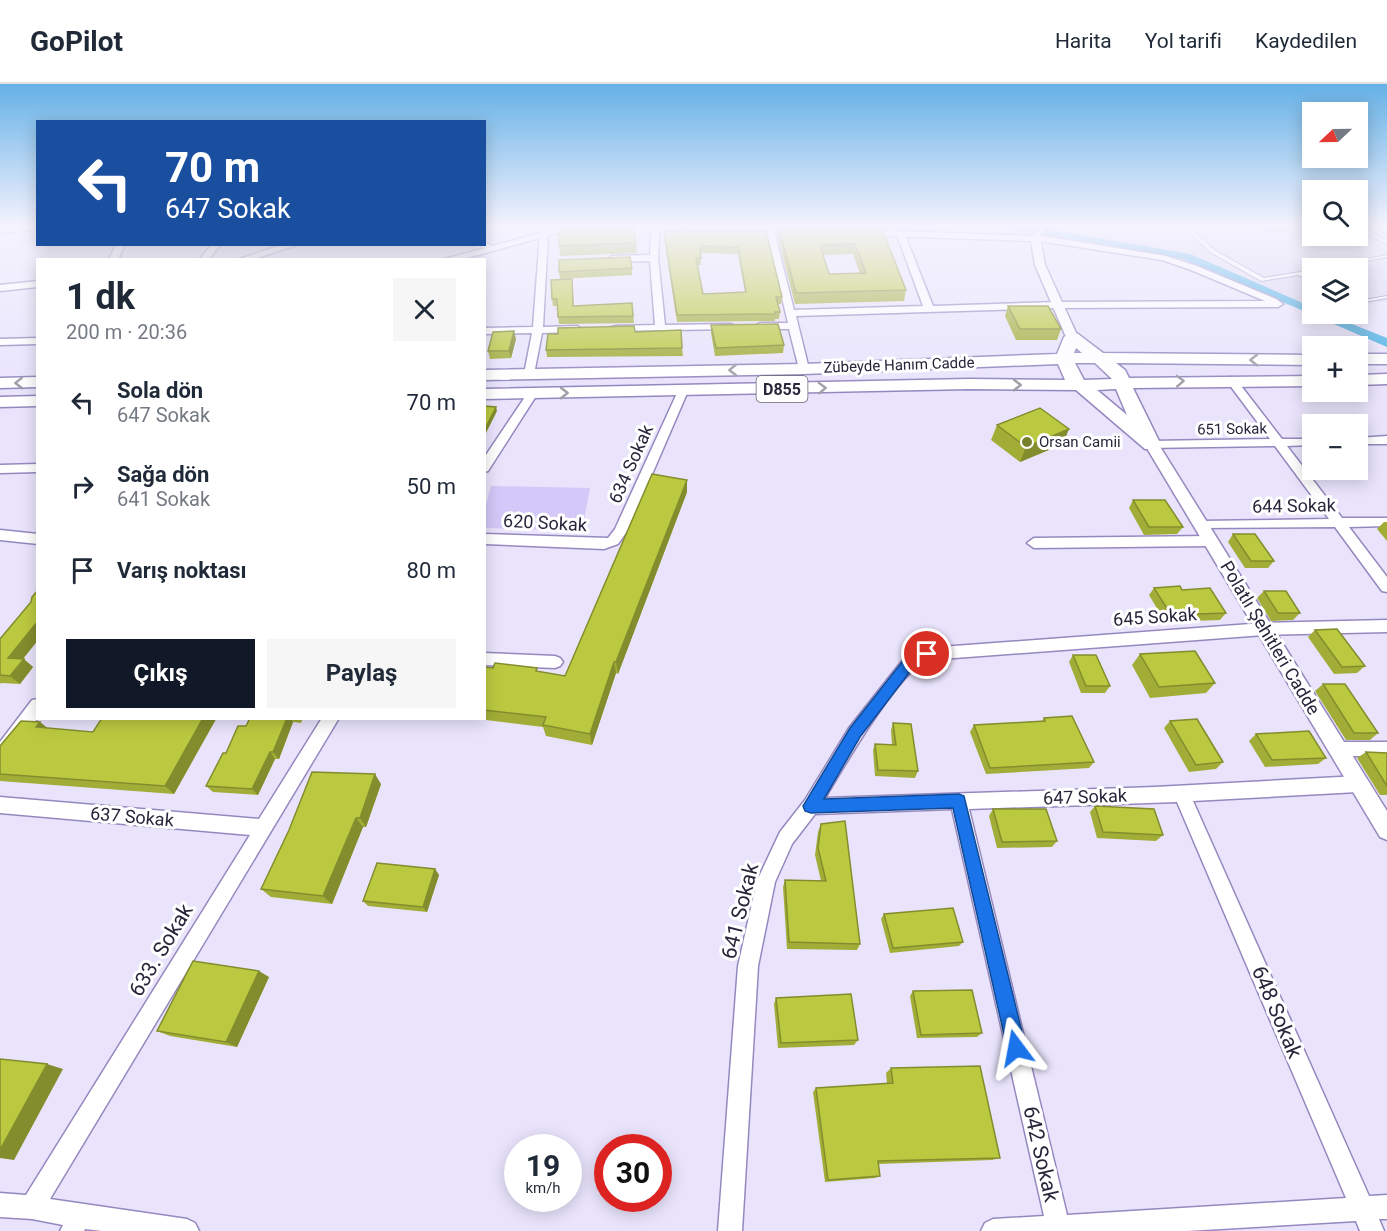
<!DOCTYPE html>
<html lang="tr">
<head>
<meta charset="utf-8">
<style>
  body { margin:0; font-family:Roboto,sans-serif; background:#f6f6f7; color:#1f2937; height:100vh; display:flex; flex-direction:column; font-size:22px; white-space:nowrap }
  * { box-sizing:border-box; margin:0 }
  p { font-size:20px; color:#747a83 }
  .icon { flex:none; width:33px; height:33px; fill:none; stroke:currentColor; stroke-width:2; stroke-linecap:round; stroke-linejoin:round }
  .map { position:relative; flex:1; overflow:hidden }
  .side { position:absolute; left:36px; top:174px; width:450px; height:462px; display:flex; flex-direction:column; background:#fff; border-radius:0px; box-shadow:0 3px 15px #0003 }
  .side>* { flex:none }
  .hud { position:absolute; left:36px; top:36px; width:450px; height:126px; border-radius:0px; box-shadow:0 3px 15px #0003; background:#1a4fa0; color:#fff; overflow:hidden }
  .needle { width:39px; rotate:248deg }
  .controls { position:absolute; left:1302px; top:18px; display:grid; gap:12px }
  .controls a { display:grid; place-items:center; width:66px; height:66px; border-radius:0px; background:#fff; box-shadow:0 3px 15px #0003; font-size:30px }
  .speed { position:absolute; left:504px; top:1050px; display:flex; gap:12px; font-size:30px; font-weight:700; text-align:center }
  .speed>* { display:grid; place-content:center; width:78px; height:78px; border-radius:50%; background:#fff; box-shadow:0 3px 15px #0003; line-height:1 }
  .speed small { font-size:15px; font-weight:400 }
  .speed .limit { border:9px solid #d22; background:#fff; color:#111 }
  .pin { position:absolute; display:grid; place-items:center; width:51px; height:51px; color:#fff; margin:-26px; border:3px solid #fff; border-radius:50%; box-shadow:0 2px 6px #0007 }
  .me { position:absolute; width:66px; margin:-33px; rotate:347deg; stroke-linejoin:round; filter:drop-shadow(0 0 4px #0008) }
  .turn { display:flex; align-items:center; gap:21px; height:126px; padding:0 30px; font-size:27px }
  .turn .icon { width:78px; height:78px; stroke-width:2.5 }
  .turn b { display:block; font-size:42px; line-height:51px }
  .round { display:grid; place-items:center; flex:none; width:63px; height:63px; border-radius:0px; background:#f6f6f7 }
  .summary { display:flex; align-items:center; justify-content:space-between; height:102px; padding:0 30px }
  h1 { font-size:36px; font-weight:700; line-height:45px }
  .primary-button { display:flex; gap:12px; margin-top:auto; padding:12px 30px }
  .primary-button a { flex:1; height:69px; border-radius:0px; background:#111827; color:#fff; font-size:24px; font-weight:700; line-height:69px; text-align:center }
  .primary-button a+a { background:#f6f6f7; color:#1f2937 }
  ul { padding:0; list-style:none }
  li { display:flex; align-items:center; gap:18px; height:84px; padding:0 30px }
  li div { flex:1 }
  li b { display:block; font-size:22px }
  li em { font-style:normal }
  header { display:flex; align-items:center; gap:36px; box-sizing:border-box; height:84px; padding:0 30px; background:#fff; border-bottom:2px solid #e0e1e3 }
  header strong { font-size:28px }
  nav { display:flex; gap:33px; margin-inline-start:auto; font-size:21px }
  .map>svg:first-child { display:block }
</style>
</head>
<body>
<header>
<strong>GoPilot</strong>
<nav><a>Harita</a><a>Yol tarifi</a><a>Kaydedilen</a></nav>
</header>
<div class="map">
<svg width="1387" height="1147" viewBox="0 0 1387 1147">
  <rect width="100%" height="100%" fill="#e9e4fc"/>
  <polygon fill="#dcd6f1" points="893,141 1312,141 1312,152 1358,152 1358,141 1387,141 1387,217 1358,222 1358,184 1312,184 1312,224 1278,220 1163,174 1036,154 901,151"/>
  <polygon fill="#d3c8f7" points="491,402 590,404 582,447 485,444 485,424"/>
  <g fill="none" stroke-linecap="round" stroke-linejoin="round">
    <polygon fill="#40ace3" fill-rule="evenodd" points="1000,141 1025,141 1190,170 1312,223 1312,230 1327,230 1387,254 1387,263 1183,175 1005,144"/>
    <g stroke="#9588bf" stroke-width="2">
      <g id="service">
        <polygon points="1047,141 1053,141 1043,146 1038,155 1034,155 1034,154 1040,144"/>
        <polygon points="1139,141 1179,141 1312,146 1312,148 1190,144 1214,166 1264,194 1312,186 1312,188 1303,190 1312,194 1312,197 1298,191 1261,197 1210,168 1185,144 1141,142"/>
        <polygon points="1358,142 1380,143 1387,147 1387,150 1379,145 1362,144 1387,157 1387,160 1358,145"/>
        <polygon points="1387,171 1387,173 1328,184 1321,184"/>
        <polygon points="1387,212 1387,214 1358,219 1358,217"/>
      </g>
    </g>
    <g stroke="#9588bf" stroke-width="3">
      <g id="minor">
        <polygon points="38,141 38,146 0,149 0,143"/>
        <polygon points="652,141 660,141 658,174 665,241 730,240 734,241 734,245 612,247 612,243 616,242 655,241 650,177 612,178 608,175 612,172 650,171"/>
        <polygon points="770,144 774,147 794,226 923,222 897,151 901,148 905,151 933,222 1057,218 1265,217 1191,186 1162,176 1033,156 1033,152 1036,151 1166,172 1197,182 1276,215 1283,220 1278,223 1057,224 796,232 809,285 804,288 799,285 789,245 760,245 755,242 760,239 788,239 766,147"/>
        <polygon points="544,147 548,150 543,243 577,242 582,245 577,248 542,249 534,290 529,293 524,290 532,249 484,250 484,244 533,243 540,150"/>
        <polygon points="484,158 492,162 492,166 486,166 481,162 484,160"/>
        <polygon points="116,160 125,160 118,176 109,176"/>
        <polygon points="212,160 221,160 208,176 199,176"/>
        <polygon points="285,160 300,160 251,176 236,176"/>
        <polygon points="38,254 38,260 0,261 0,255"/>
        <polygon points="1231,293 1235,294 1282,355 1312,355 1312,361 1287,362 1342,434 1387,434 1387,442 1349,443 1387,493 1387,508 1382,507 1335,443 1196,444 1195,441 1201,437 1329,435 1275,362 1148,364 1146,361 1152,357 1270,355 1226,296"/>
        <polygon points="683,304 688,307 628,446 618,460 604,465 484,460 484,450 608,454 615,445 678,307"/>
        <polygon points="533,306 538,309 488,387 484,388 484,374 529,307"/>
        <polygon points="1387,352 1387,360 1358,360 1358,354"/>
        <polygon points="38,380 38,388 0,389 0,381"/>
        <polygon points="0,446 38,450 38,460 0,456"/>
        <polygon points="1211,452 1218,457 1211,462 1034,464 1027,459 1034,454"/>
        <path d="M1387,536V548L1264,551L928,576C899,586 843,684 825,714L1155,703L1358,692L1364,695L1366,700L1364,705L1358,708L1193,717L1369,1112L1387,1111V1135H1379L1384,1147H1360L1356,1137L1187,1147H981L985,1139L993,1135L1044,1132L952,725L815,730L792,760L775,798L758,882L742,1147H718L738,882L757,797L780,748L805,716L849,644L902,577L911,570L927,564L1264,539ZM1177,718L1346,1114L1067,1131L969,725Z"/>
        <polygon points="484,569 555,572 560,574 563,578 560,582 555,584 484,581"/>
        <polygon points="38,615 38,634 6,675 0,677 0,658 32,616"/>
        <polygon points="322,634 339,634 50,1115 187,1135 195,1139 199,1147 102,1147 85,1145 84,1147 60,1147 63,1141 32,1135 0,1133 0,1109 26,1111 250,751 0,729 0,713 259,735"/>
        <polygon points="1337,658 1387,658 1387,672 1337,672 1331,670 1329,665 1331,660"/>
      </g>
    </g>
    <g stroke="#9588bf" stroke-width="3">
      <g id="tertiary">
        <polygon points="570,141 587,141 460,176 441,176"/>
        <polygon points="673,141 802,144 807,147 802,150 678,144"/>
        <polygon points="860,146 1040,152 1045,181 1078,253 1072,257 1066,253 1035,181 1031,157 856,151 855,149"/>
        <polygon points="38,197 38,203 0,207 0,201"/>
        <polygon points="1152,357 1159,361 1387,727 1387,756 1380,753 1145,361"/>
      </g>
    </g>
    <g stroke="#9588bf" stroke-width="3">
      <g id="trunk">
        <path d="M1072,248L1078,250L1103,269L1312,271V281L1116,279L1125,286L1129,294L1312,292V302L1133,304L1161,361L1159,365H1145L1076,306L969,305L484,315V305L969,295L1065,296L1058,280L804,290L484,296V286L804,280L1057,270L1064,253ZM1076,264L1082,269H1074ZM1075,279H1095L1112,295L1084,296ZM1116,305L1127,331L1097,306Z"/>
        <rect x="1358" y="270" width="29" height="10"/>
        <polygon points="1387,290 1387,300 1358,301 1358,291"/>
        <polygon points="38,293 38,303 0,304 0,294"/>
        <polygon points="38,312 38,322 0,323 0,313"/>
      </g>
    </g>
    <use href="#service" fill="#fff" fill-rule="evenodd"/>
    <use href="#minor" fill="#fff" fill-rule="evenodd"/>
    <use href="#tertiary" fill="#fff" fill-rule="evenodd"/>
    <use href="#trunk" fill="#fff" fill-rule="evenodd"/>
  </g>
  <g fill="#a1ad37" fill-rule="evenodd">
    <path d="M779,144L882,145L906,206L904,217L795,220L778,154ZM853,170L860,190H829L823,171Z"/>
    <path d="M664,147H766L782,213L781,220H778L780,228L779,235H775V237L677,238L664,154ZM701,169L738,170L745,208L703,210L698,181H701Z"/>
    <polygon points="636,159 637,169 560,172 559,162"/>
    <polygon points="632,184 632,191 560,195 559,188"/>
    <polygon points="572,195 574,222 632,219 634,239 559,240 557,222 553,222 552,215"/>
    <polygon points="1008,222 1061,245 1057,256 1016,256 1005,232"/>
    <polygon points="711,241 784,261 783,269 715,272 711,249"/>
    <polygon points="635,248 682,264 683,272 547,273 546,266"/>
    <polygon points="516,255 511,274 490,275 488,267"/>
    <polygon points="997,341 1063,360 1020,378 991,356"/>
    <polygon points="687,408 618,590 616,589 592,661 546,652 543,643 470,634 484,634 484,583 537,587 565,592"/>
    <polygon points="1133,416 1183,443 1177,450 1144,451 1129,424"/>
    <polygon points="1384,438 1387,438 1387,457 1377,445"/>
    <polygon points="1233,450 1274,477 1268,484 1245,484 1228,458"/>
    <polygon points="1154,504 1182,506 1226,529 1220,536 1165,538 1149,511"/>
    <polygon points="38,506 38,556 23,575 33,583 20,600 1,599 0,600 0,555 31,518"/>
    <polygon points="1264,507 1300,529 1293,536 1271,537 1257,514"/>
    <polygon points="1315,546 1365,582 1357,589 1334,590 1308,553"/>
    <polygon points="1140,570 1215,599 1206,609 1150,614 1132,581"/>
    <polygon points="1073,571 1110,602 1105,609 1081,609 1069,578"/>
    <polygon points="1323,600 1378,649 1370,656 1346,656 1315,607"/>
    <polygon points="102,634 226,634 226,636 216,635 174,710 0,697 0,662 40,638 47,644 93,648"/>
    <polygon points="250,634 303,634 301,639 293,638 279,675 275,675 258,711 213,708 206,702 226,669 246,642"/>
    <polygon points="1044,634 1094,678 1089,684 986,690 970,648 974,641 1042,637"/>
    <polygon points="1170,637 1223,678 1216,685 1189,688 1164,644"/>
    <polygon points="893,639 918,687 915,694 875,692 873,666 875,660 892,661 891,646"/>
    <polygon points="1256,650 1326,674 1318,680 1265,683 1249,657"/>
    <polygon points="1366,668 1387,669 1387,711 1380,711 1357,674"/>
    <polygon points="381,700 366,743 363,743 332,820 271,813 261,805"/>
    <polygon points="1095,722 1163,751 1156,757 1097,754 1090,728"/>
    <polygon points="993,725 1057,757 1052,763 997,764 989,732"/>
    <polygon points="821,740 860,860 857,866 787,865 783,803 785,796 821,797 815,771 818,748"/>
    <polygon points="435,785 439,791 427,828 368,822 363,817"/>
    <polygon points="884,830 963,858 959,862 890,869 881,835"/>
    <polygon points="269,893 237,963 170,952 157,947"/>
    <polygon points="913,907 982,949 977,953 917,954 910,912"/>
    <polygon points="776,914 858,956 854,961 778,964 774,920"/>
    <polygon points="891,984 1000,1074 992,1076 878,1080 880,1092 875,1094 825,1098 813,1008 816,1004 887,999 886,989"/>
  </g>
  <g fill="#838d2d">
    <polygon points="514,247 516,255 511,274 509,267"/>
    <polygon points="496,323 497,327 486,349 485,345"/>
    <polygon points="1069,345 1063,360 1020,378 1026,363"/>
    <polygon points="687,396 687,408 618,590 616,578"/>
    <polygon points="38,537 38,556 17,582 8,574"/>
    <polygon points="24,575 33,583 20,600 10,592"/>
    <polygon points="614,578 616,589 592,661 590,650"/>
    <polygon points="203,634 216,635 174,710 165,702"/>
    <polygon points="287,634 290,634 293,638 279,675 273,668"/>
    <polygon points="40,638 51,647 36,643"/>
    <polygon points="270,668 275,675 258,711 252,705"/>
    <polygon points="375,690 381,700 366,743 360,734"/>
    <polygon points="356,734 363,743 332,820 323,812"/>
    <polygon points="435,785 439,791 427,828 423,823"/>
    <polygon points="259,887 269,893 237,963 226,958"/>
    <polygon points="47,980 63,985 14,1076 0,1074 0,1066"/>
  </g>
  <g fill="#bbc940" stroke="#838d2d" stroke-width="1.5" fill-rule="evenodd">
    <polygon points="633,143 636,159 559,162 559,145"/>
    <path d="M779,144L882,145L906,206L796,209ZM855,160L866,189L829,190L820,161Z"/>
    <path d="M664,147H766L782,213H776L780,228H775V230L677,231ZM700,162L738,163L746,208L703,210L696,174H701Z"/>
    <polygon points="630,173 632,184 559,188 559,176"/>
    <polygon points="572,195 573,222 632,219 633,232 558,233 557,215 552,215 551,196"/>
    <polygon points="1008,222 1048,222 1061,245 1020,245"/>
    <polygon points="778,240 784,261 716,264 711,241"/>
    <polygon points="634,242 635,248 681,246 682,264 546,266 548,250 558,250 558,244"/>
    <polygon points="514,247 509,267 488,267 493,248"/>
    <polygon points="484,322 496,323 485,345 484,345"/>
    <polygon points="1040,324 1069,345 1026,363 997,341"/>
    <polygon points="652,390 687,396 616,578 614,578 590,650 543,641 546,633 484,626 484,583 493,584 495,579 537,584 536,587 565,592"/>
    <polygon points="1133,416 1165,416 1183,443 1149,443"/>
    <polygon points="1233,450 1255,450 1274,477 1251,477"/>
    <polygon points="1180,502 1182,506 1210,504 1226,529 1171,531 1154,504"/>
    <polygon points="38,506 38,537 8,574 24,575 10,592 0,591 0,555 31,518 32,513"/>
    <polygon points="1264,507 1286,507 1300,529 1278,529"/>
    <polygon points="1337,545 1365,582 1342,583 1315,546"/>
    <polygon points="1195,567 1215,599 1159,603 1140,570"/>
    <polygon points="1073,571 1096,571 1110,602 1086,602"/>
    <polygon points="1323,600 1345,600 1378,649 1354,649"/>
    <polygon points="1072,632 1094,678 990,684 974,641 1045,637 1044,634"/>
    <polygon points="102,634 203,634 165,702 0,690 0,662 21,637 40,638 36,643 93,648"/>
    <polygon points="250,634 287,634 273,668 270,668 252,705 206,702 223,669 226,669 238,642 246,642"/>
    <polygon points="1197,635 1223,678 1196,681 1170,637"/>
    <polygon points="893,639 911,640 918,687 878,686 875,660 896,661"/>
    <polygon points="1309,647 1326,674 1272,676 1256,650"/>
    <polygon points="1366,668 1387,669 1387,702"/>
    <polygon points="312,688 375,690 360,734 356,734 323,812 261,805 289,746"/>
    <polygon points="1095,722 1154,725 1163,751 1103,748"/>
    <polygon points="993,725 1046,725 1057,757 1002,758"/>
    <polygon points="845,737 860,860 789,858 785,796 826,797 818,764 821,740"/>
    <polygon points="377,779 435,785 423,823 363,817"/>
    <polygon points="953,824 963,858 893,864 884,830"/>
    <polygon points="193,877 259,887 226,958 157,947"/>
    <polygon points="972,906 982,949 921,951 913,907"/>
    <polygon points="851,910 858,956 781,959 776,914"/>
    <polygon points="0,975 47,980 0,1066"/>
    <polygon points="980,982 1000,1074 878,1077 880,1092 828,1096 816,1004 893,999 891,984"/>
  </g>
  <defs><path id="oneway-chevron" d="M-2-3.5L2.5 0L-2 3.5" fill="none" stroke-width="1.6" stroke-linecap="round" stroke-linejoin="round" transform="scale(1.5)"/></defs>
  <g stroke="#9f9da7">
    <use href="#oneway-chevron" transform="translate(1254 276) rotate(-180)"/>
    <use href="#oneway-chevron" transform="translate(733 286) rotate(179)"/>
    <use href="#oneway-chevron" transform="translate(1180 297) rotate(-2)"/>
    <use href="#oneway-chevron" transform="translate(19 299) rotate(179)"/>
    <use href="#oneway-chevron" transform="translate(1017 301)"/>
    <use href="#oneway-chevron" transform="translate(822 304) rotate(-2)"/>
    <use href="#oneway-chevron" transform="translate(564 309) rotate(-1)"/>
  </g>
  <linearGradient id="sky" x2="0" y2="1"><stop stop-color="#65b1e6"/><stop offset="0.47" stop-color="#f5f3fe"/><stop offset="1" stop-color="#f5f3fe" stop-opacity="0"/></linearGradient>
  <rect width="1387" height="302" fill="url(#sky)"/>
  <polygon fill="#1a73e8" stroke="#114b97" stroke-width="1.5" points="927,565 933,570 931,574 921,578 912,585 860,653 824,715 959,710 964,712 1026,964 1023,970 1016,973 1009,970 1007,964 953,724 811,729 805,727 803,722 850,644 902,578 911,570"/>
  <circle fill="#77802c" stroke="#fff" stroke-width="2" cx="1027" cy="358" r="6"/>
  <g text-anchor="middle" stroke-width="6" stroke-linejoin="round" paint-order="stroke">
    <g font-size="15" fill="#2a253b" stroke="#fff">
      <text transform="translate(899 281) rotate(-2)" y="5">Zübeyde Hanım Cadde</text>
      <text transform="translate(1232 345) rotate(-1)" y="5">651 Sokak</text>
    </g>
    <g font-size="15" fill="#2a253b" stroke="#fff" text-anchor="start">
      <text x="1039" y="363">Orsan Camii</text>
    </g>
    <rect fill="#fff" stroke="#6a6676" stroke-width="1.5" x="756.5" y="292" width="51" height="26" rx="4.5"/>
    <g font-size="16" font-weight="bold" fill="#2a253b">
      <text x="782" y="311">D855</text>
    </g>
    <g font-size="18" fill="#2a253b" stroke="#fff">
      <text transform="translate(631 380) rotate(-66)" y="6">634 Sokak</text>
      <text transform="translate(1294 422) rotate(-1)" y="6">644 Sokak</text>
      <text transform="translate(545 439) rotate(3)" y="6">620 Sokak</text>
      <text transform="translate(1155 533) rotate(-4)" y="6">645 Sokak</text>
      <text transform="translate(1270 554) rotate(59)" y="6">Polatlı Şehitleri Cadde</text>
      <text transform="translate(1085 713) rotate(-2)" y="6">647 Sokak</text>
      <text transform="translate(132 733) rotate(5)" y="6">637 Sokak</text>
    </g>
    <g font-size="21" fill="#2a253b" stroke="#fff">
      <text transform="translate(740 827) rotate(-76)" y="7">641 Sokak</text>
      <text transform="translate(161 866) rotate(-59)" y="7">633. Sokak</text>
      <text transform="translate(1277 928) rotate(67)" y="7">648 Sokak</text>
      <text transform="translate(1041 1070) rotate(77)" y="7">642 Sokak</text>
    </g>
  </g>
</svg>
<div class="controls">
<a><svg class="needle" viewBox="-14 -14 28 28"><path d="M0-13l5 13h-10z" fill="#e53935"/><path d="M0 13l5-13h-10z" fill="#747a83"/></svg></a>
<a><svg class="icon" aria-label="search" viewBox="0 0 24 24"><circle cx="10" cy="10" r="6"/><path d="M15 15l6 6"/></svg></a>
<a><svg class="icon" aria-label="layers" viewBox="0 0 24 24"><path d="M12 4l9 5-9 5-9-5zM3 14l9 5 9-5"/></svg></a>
<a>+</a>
<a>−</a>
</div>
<div class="speed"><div>19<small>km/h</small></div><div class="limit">30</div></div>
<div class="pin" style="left:927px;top:570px;background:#d93025"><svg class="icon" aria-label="arrive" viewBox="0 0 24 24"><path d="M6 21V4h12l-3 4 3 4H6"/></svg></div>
<svg class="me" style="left:1016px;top:964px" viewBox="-20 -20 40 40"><path d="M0-17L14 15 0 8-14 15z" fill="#1a73e8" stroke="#fff" stroke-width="4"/></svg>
<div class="hud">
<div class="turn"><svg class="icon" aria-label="left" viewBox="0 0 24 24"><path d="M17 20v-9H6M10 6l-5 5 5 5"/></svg><div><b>70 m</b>647 Sokak</div></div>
</div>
<section class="side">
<div class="summary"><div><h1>1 dk</h1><p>200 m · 20:36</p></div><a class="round"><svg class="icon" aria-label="close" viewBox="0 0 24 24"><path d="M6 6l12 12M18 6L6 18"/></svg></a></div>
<ul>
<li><svg class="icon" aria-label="left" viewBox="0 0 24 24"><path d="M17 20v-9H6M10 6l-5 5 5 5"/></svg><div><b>Sola dön</b><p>647 Sokak</p></div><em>70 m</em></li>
<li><svg class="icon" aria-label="right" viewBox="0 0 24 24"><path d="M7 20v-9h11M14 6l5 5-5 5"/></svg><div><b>Sağa dön</b><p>641 Sokak</p></div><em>50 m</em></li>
<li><svg class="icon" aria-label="arrive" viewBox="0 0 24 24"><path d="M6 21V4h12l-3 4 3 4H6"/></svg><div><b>Varış noktası</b></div><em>80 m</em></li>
</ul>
<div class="primary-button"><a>Çıkış</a><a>Paylaş</a></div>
</section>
</div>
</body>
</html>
